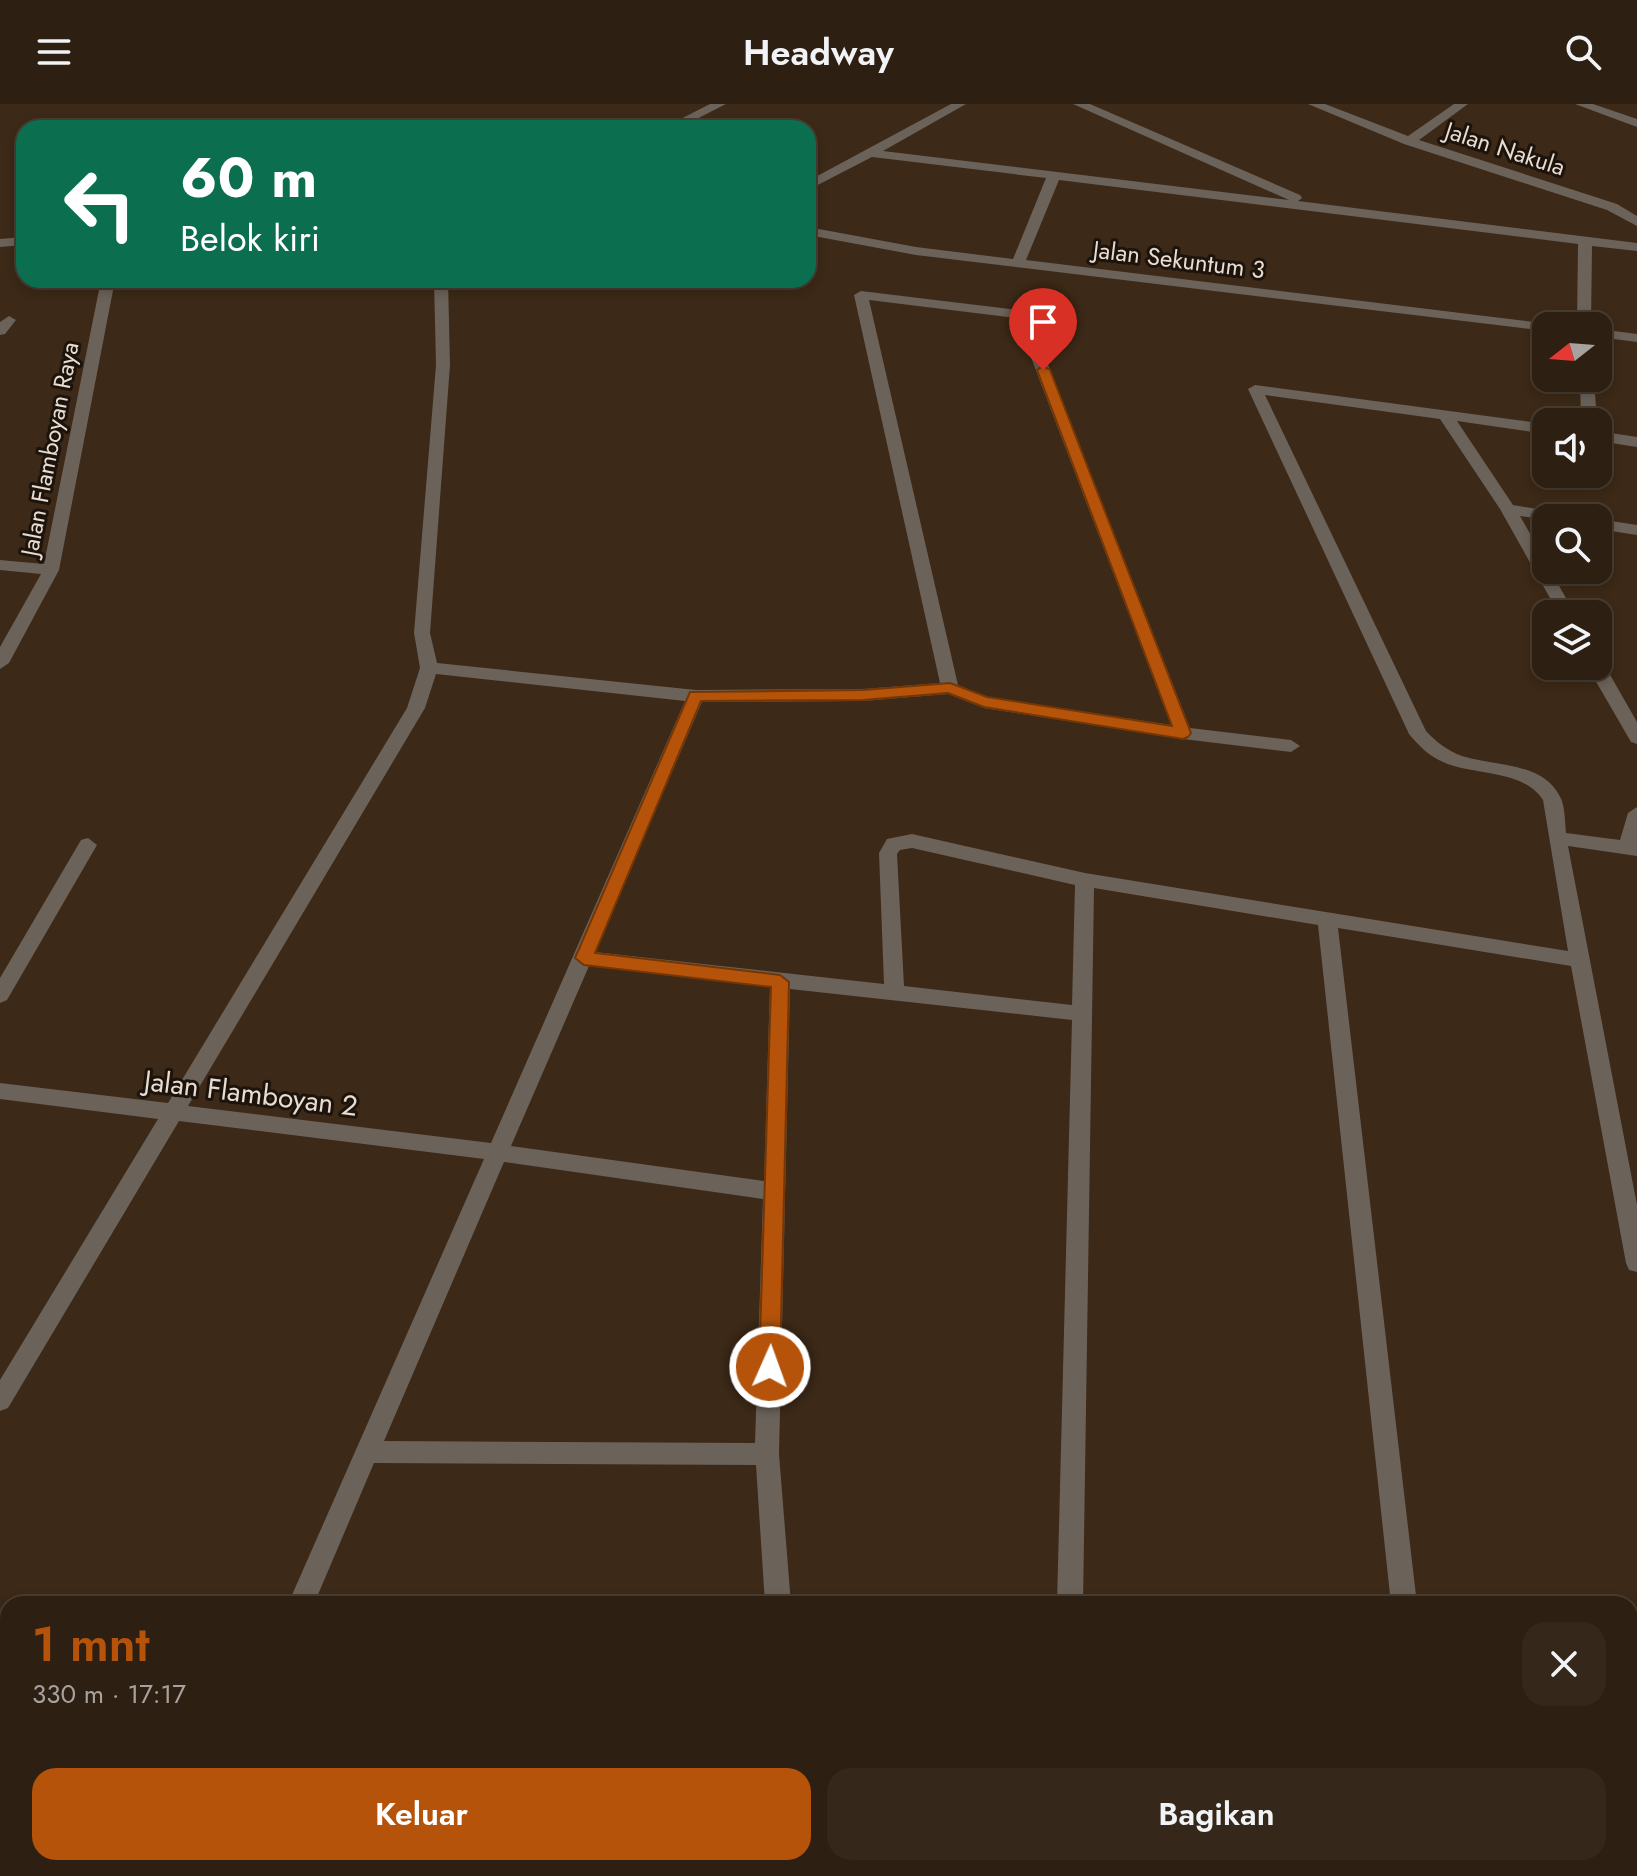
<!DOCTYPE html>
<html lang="id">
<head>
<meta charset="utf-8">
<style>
  body { margin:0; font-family:Jost,sans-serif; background:#35271a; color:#f1f3f6; height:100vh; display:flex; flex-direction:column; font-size:30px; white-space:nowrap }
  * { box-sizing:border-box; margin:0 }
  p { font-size:26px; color:#a7a29f }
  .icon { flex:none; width:44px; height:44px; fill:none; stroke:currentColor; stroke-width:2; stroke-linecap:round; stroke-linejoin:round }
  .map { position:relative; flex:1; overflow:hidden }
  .drawer { position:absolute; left:0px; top:1492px; width:1638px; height:280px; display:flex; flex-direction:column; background:#2d1f11; border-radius:24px 24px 0 0; box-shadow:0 4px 12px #0003,0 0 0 2px #483d31 }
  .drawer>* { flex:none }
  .top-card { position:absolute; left:16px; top:16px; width:800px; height:168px; border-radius:24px; box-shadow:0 4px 12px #0003,0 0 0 2px #483d31; background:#0b6e4f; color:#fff; overflow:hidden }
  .needle { width:52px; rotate:253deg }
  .fabs { position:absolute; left:1532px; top:208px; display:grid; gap:16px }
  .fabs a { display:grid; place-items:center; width:80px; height:80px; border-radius:16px; background:#2d1f11; box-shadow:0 4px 12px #0003,0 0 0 2px #483d31; font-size:40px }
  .pin { position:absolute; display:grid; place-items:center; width:68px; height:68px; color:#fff; margin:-82px -34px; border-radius:50% 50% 50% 0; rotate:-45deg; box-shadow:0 0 8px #0007 }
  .pin .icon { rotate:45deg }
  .me { position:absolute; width:88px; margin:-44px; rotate:2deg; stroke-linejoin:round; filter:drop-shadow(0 0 6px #0008) }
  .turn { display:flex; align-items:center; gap:28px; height:168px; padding:0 32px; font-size:36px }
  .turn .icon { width:104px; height:104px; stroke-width:2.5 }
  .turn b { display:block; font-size:56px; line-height:68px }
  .round { display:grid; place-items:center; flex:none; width:84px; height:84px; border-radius:24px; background:#35271a }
  .overview { display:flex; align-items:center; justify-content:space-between; height:136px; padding:0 32px }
  h1 { font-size:48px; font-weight:600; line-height:60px; color:#b45309 }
  .button { display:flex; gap:16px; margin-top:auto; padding:16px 32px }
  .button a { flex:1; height:92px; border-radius:24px; background:#b45309; color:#fff; font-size:32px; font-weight:600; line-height:92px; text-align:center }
  .button a+a { background:#35271a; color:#f1f3f6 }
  header { display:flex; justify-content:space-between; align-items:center; height:104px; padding:0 32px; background:#2d1f11; font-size:36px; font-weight:600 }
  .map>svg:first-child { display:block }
</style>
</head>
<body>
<header><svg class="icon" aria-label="menu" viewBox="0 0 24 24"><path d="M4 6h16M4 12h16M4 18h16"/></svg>Headway<svg class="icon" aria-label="search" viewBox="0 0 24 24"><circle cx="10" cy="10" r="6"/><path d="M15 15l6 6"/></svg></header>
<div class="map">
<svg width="1637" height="1772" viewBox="0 0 1637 1772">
  <rect width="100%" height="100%" fill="#3c2917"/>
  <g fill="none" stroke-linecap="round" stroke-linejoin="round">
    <g fill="#6b6259" fill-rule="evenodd">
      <polygon points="710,0 726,0 679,24 663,24"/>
      <polygon points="951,0 966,0 883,47 1289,96 1073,0 1090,0 1300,91 1302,94 1298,97 1637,139 1637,147 1592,142 1591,222 1577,222 1578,140 1059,76 1026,156 1551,220 1552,222 1546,222 1546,227 916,151 808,131 808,123 916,143 1013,155 1046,74 872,53 808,86 808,77"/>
      <polygon points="1308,0 1325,0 1408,32 1454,0 1468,0 1419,36 1617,100 1637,112 1637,122 1607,106 1404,40"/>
      <polygon points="1575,0 1593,0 1637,15 1637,23"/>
      <polygon points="24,133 24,141 0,143 0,135"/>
      <polygon points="101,176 115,176 59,466 9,559 0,565 0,543 41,470 0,466 0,456 44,460"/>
      <path d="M434,176H448L450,261L430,529L437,559L696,586L863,585L940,579L854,191L861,187L1027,207L1190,624L1291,636L1300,642L1291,648L1183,635L984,604L948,590L863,597L702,598L595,848L884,880L879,749L887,735L912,730L1085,769L1568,847L1543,696C1523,665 1474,672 1443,658C1429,652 1419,642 1409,630L1248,285L1255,281L1546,320V330L1457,317L1513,401L1561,409L1569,414L1546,416L1520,412L1546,458V466H1550L1575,510H1559L1500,405L1440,315L1265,291L1426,627C1436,638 1448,647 1462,652C1496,663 1546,657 1562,697C1565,707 1565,718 1566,729L1620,736L1628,709L1637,703V752L1568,742L1637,1101V1168L1629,1166L1626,1159L1571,862L1338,824L1417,1500H1391L1318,821L1094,784L1083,1500H1057L1072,916L790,885L779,1350L791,1500H765L756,1361L374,1359L314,1500H288L484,1055L179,1017L8,1304L0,1307V1276L158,1015L0,995V979L168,999L407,604L420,564L414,529L436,261ZM869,196L1016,214L1171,621L987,593L958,581ZM436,570L685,597L491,1039L188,1002L425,604ZM912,744L1075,781L1072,901L904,882L897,750L900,746ZM589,862L770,882L764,1077L511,1042ZM504,1058L763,1095L755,1339L384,1337Z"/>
      <polygon points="9,212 16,216 5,230 0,231 0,218"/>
      <polygon points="1598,225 1637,230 1637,238 1598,233"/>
      <polygon points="1580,274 1594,274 1597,318 1581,318"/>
      <polygon points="1598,327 1637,333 1637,343 1598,337"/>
      <polygon points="1598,415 1637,421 1637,431 1598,425"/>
      <polygon points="1598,557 1605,562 1637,618 1637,640 1631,638 1587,562 1598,562"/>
      <polygon points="88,734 97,741 7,896 0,899 0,874 81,736"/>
      <polygon points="1034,1764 1062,1764 1060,1772 1032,1772"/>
      <polygon points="1171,1764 1205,1764 1209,1772 1175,1772"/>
      <polygon points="1420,1764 1448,1764 1449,1772 1421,1772"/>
    </g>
  </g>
  <polygon fill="#b45309" stroke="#753606" stroke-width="2" points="1043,262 1050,266 1191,629 1188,633 1183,635 984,603 948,589 863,596 701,597 595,849 780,871 789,878 780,1263 777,1269 770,1272 762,1269 759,1263 771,883 584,861 575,854 690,588 863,586 950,579 987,593 1172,622 1037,266"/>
  <g text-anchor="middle" stroke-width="6" stroke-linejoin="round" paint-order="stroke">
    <g font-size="24" fill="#e9dcd1" stroke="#1c140c">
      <text transform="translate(1505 45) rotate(18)" y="8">Jalan Nakula</text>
      <text transform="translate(1179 156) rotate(7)" y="8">Jalan Sekuntum 3</text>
      <text transform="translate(50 345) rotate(-79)" y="8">Jalan Flamboyan Raya</text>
    </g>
    <g font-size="28" fill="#e9dcd1" stroke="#1c140c">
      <text transform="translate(251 989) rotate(7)" y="10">Jalan Flamboyan 2</text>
    </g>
  </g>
</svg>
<div class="fabs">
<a><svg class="needle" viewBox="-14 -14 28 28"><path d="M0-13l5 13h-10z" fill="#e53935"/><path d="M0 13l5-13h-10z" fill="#a7a29f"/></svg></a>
<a><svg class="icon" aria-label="sound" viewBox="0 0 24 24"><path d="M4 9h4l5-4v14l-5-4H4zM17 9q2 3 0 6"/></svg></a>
<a><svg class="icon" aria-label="search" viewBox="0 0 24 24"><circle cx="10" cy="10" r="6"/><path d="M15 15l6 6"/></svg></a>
<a><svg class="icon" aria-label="layers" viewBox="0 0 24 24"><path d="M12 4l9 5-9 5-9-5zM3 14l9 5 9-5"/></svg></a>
</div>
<div class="pin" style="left:1043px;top:266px;background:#d93025"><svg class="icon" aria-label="arrive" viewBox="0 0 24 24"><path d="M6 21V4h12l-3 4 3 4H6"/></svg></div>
<svg class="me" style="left:770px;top:1263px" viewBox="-20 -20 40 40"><circle r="17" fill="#b45309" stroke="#fff" stroke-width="3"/><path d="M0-11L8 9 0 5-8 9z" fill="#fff"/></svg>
<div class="top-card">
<div class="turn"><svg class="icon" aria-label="left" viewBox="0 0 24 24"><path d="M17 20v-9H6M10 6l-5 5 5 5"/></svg><div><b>60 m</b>Belok kiri</div></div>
</div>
<section class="drawer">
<div class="overview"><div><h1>1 mnt</h1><p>330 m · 17:17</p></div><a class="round"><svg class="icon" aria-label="close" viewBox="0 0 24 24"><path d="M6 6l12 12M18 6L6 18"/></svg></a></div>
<div class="button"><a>Keluar</a><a>Bagikan</a></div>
</section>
</div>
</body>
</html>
